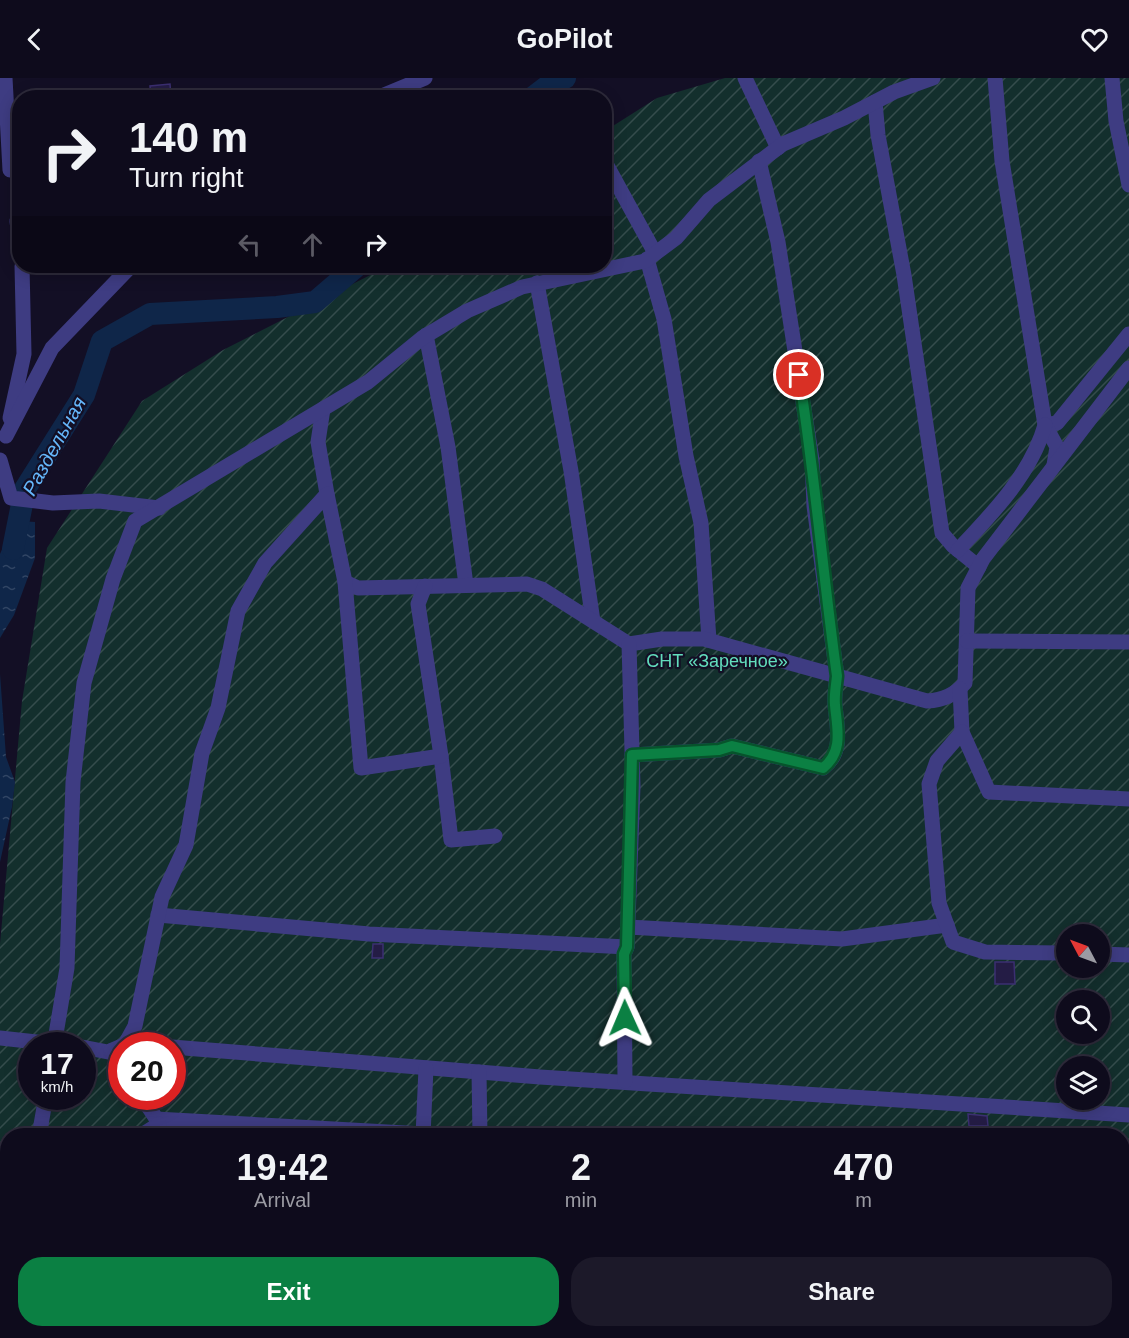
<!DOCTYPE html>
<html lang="en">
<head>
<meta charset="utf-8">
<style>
  body { margin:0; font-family:Helvetica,sans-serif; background:#1c1929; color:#f1f3f6; height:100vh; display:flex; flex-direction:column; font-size:22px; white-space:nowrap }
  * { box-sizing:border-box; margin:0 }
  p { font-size:20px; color:#9b9ba3 }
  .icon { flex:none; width:33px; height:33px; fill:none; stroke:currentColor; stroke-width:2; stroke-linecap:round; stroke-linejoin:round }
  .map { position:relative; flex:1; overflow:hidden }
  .drawer { position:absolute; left:0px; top:1050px; width:1130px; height:210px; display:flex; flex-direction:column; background:#0e0b1c; border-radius:24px 24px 0 0; box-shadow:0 3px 15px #0003,0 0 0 2px #2e2b3b }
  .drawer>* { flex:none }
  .hud { position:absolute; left:12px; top:12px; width:600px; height:183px; border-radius:24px; box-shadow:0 3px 15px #0003,0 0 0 2px #2e2b3b; background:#0e0b1c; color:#f1f3f6; overflow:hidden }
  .needle { width:39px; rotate:311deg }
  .tools { position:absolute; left:1056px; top:846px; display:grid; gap:12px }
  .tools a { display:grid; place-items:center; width:54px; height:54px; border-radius:50%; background:#0e0b1c; box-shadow:0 3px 15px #0003,0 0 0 2px #2e2b3b; font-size:30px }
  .speed { position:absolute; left:18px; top:954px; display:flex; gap:12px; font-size:30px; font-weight:700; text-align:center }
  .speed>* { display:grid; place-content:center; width:78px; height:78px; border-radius:50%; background:#0e0b1c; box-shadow:0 3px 15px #0003,0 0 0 2px #2e2b3b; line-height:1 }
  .speed small { font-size:15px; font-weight:400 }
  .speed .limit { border:9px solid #d22; background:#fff; color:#111 }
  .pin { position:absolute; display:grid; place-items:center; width:51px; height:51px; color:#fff; margin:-26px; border:3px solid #fff; border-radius:50%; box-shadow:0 2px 6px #0007 }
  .me { position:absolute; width:66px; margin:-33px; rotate:359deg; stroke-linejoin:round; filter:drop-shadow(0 0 4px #0008) }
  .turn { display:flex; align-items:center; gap:21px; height:126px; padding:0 18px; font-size:27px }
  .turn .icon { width:78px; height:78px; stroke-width:2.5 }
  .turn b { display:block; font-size:42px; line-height:51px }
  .lanes { display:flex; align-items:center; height:57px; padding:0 18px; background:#0003; justify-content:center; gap:30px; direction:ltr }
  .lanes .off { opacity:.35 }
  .eta { display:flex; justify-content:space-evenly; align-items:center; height:102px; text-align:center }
  .eta b { font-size:36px; font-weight:700; line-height:42px }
  .primary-button { display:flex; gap:12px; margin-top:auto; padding:12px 18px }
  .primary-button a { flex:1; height:69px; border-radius:24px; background:#0b8043; color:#fff; font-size:24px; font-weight:700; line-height:69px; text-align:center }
  .primary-button a+a { background:#1c1929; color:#f1f3f6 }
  header { display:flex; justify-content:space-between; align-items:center; height:78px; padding:0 18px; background:#0e0b1c; font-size:27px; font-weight:700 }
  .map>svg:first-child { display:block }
</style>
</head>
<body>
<header><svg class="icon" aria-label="back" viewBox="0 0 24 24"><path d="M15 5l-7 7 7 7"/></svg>GoPilot<svg class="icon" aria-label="heart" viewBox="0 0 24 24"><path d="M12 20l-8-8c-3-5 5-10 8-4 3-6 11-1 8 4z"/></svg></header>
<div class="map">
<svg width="1129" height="1260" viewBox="0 0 1129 1260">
  <defs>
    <pattern id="garden-furrows" width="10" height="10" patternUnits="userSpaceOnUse" patternTransform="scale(1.5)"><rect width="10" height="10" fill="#132f2d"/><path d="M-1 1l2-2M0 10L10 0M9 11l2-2" fill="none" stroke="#354c4c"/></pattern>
    <pattern id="water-ripples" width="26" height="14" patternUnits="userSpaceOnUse" patternTransform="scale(1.5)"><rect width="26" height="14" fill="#0f2649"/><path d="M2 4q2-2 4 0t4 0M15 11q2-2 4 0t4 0" fill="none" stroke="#314564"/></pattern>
  </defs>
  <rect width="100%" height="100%" fill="#130f25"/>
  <path fill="url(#garden-furrows)" fill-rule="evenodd" d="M725,0H1129V1260H0V866L22,623L47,470L142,323L223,272L388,188H604L605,53L657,20ZM1066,856H1100V890H1066ZM1066,922H1100V956H1066ZM32,968H82V1018H32ZM122,968H172V1018H122ZM1066,988H1100V1022H1066ZM8,1058H1122V1252H8Z"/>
  <g fill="url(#water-ripples)">
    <polygon points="19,443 35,444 35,480 14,537 0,560 0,476 7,460"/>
    <polygon points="0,596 6,679 15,704 12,729 0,784"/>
  </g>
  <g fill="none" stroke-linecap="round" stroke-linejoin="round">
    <g stroke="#0f2649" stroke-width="22">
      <polyline points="532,20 549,7 565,0"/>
      <polyline points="13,471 25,411 84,317 102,263 150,236 277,229 315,224 357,188"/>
    </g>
  </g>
  <g fill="#241c45" stroke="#3b2f71" stroke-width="1.5">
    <polygon points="170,6 171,20 151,20 150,8"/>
    <polygon points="373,866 383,866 383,880 372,880"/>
    <polygon points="995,884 1014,884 1015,906 995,906"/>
    <polygon points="968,1036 987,1038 988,1048 969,1048"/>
  </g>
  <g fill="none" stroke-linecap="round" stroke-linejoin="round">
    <g stroke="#3e3c82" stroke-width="15">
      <polyline points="5,0 10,92 20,91"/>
      <polyline points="745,0 778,70"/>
      <polyline points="995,0 1002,83 1045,347 1057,345 1129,256"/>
      <polyline points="1112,0 1116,43 1129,107"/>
      <polyline points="377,20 425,0"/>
      <polyline points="875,24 878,57 904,197 942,455 953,468 979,489"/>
      <polyline points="604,82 655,175"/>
      <polyline points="17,143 20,168"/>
      <polyline points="647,181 664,241 686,378 701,445 709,562"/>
      <polyline points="537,205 571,393 593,543"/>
      <polyline points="426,257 448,369 466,507"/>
      <polyline points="323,331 318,364 327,416"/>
      <polyline points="10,340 24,276 22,188"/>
      <polyline points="1045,347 1057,369 1054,387"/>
      <polyline points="6,358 52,270 131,188"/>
      <polyline points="0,382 11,420 53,425 99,423 159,430"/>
      <path d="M958,472C992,436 1031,396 1045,347"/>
      <path d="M345,504L358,510L527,506L542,511L629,566L662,561H704L927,623C944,622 954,617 965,605L968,510L983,481L1129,290"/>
      <polyline points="967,563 1129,564"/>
      <polyline points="960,611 962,654"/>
      <path d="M632,677L719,672L732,668L823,690C844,674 837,650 835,627C834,618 836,607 837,598L814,428L812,382L778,164L759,83"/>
      <polyline points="441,678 451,762 495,758"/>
      <polyline points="158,837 369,856 627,869"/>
      <polyline points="628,849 842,861 947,847"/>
      <polyline points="1066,875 985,874 953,864 939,825 929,706 937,683 962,654 989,714 1129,721"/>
      <polyline points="1100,876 1129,877"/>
      <polyline points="0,960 73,968"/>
      <polyline points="126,967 143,968"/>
      <polyline points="54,968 67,890 73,704 84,605 113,501 135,443 368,304 422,260 467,233 522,209 645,183 676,160 709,122 783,66 844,40 894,14 933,0"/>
      <polyline points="124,968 135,948 162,819 186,767 202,675 218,630 238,533 265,485 327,416 345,504 361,690 441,678 418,526 425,508"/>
      <polyline points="82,969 108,974 122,968"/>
      <polyline points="172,969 540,999 1129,1037"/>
      <polyline points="111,973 122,988"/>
      <polyline points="479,994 480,1058"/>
      <polyline points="625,1003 624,876 627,869 633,708 629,566"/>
      <polyline points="141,1018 168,1058"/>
      <polyline points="156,1041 423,1056"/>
      <polyline points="39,1058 46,1018"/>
      <polyline points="140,1058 159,1046"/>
      <polyline points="423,1058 426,990"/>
      <polyline points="0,1103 8,1114"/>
      <polyline points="0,1142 8,1137"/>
      <polyline points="0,1196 8,1210"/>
      <polyline points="1122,1223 1129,1223"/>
      <polyline points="29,1252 34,1260"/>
      <polyline points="150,1252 151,1260"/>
      <polyline points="368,1252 377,1260"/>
      <polyline points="481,1252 481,1260"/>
      <polyline points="0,1258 12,1252"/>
      <polyline points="438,1260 439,1252"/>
    </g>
  </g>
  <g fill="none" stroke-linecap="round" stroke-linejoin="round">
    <g stroke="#07532c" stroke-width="15">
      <path id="route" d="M625,940L624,876L627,869L632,677L719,672L732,668L823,690C844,673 837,650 835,627C834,618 836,608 837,598C823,498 815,397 799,297"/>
    </g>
    <use href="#route" stroke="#0b8043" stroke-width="10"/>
  </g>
  <g text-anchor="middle" stroke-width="4.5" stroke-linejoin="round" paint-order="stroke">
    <g font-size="18" fill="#62ddbd" stroke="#130f25">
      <text x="717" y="589">СНТ «Заречное»</text>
    </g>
    <g font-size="20" font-style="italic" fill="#65b7fb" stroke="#130f25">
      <text transform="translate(54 368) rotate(-61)" y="7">Раздельная</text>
    </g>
  </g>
</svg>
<div class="tools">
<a><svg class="needle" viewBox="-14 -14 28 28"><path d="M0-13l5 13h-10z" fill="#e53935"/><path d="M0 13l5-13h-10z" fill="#9b9ba3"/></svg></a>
<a><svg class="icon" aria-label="search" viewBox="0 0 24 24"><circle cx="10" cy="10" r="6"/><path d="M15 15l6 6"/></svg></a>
<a><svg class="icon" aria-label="layers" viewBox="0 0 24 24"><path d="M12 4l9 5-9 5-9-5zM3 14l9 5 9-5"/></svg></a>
</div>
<div class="speed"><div>17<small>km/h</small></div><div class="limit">20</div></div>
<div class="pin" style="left:799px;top:297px;background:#d93025"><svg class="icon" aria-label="arrive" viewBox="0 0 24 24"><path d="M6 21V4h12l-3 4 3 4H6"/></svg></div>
<svg class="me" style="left:625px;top:940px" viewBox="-20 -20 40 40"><path d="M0-17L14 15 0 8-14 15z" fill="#0b8043" stroke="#fff" stroke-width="4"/></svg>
<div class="hud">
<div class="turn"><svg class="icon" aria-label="right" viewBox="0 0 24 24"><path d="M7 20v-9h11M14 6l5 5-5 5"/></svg><div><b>140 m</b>Turn right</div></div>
<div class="lanes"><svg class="icon off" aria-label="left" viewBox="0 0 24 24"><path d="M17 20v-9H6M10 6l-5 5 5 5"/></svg><svg class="icon off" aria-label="ahead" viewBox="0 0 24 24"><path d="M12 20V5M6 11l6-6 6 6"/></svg><svg class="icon" aria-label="right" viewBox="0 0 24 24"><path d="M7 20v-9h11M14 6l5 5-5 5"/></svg></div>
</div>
<section class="drawer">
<div class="eta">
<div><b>19:42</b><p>Arrival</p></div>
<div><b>2</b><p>min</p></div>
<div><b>470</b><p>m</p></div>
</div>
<div class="primary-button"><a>Exit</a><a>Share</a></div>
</section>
</div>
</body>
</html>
